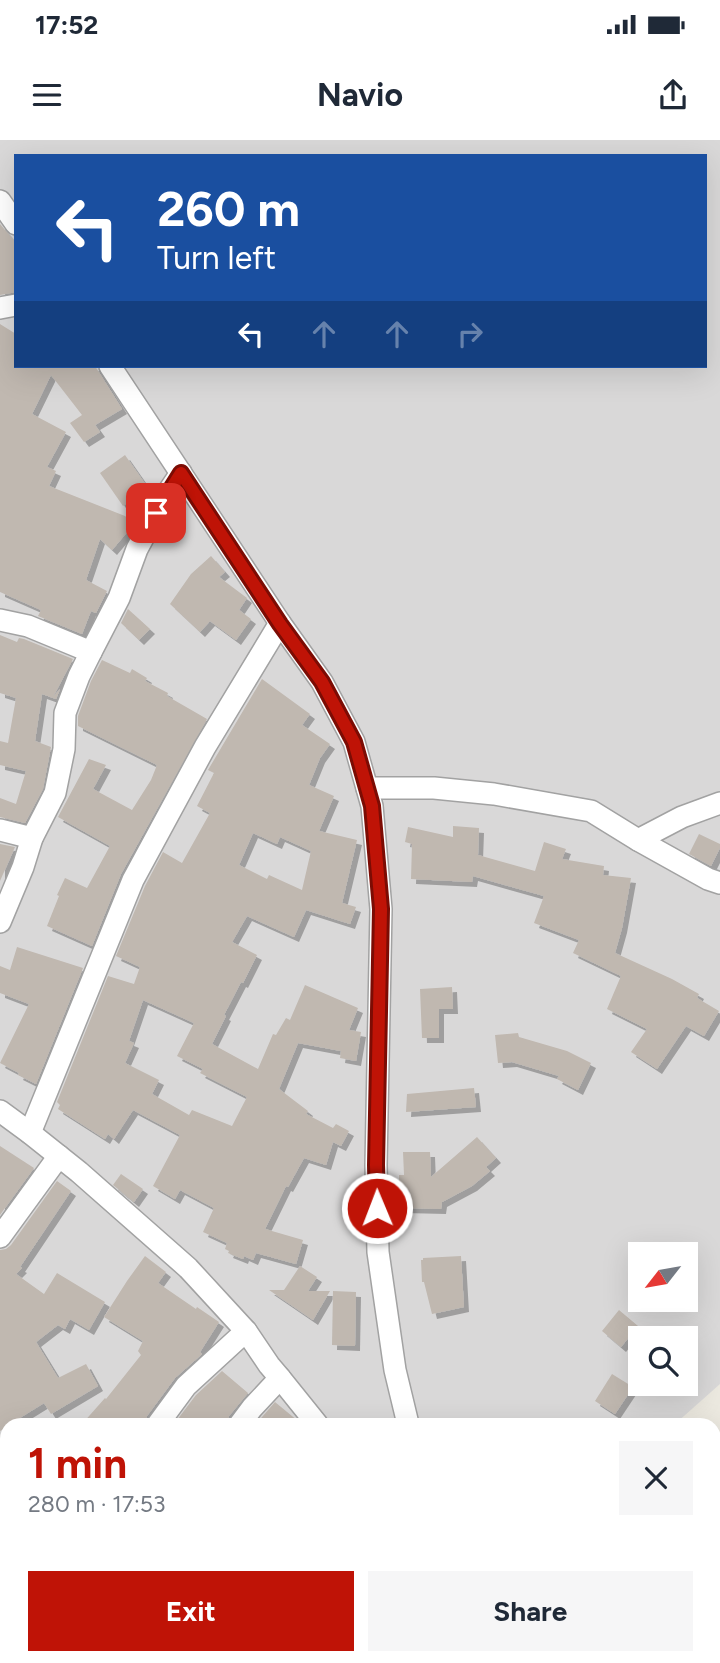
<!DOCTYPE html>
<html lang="en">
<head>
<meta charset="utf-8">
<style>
  body { margin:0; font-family:Figtree,sans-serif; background:#f6f6f7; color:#1f2937; height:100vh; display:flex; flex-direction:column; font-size:26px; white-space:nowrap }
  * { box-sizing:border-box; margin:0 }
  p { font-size:23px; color:#747a83 }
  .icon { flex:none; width:38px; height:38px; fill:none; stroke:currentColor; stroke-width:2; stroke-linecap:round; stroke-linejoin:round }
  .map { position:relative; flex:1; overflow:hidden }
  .drawer { position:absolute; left:0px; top:1278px; width:721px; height:247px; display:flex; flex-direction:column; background:#fff; border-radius:21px 21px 0 0; box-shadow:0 7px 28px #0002 }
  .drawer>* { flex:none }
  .top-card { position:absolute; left:14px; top:14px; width:693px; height:214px; border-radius:0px; box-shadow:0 7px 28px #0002; background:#1a4fa0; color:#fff; overflow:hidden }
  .needle { width:46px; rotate:239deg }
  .buttons { position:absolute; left:628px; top:1102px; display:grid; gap:14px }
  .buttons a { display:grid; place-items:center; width:70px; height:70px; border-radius:0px; background:#fff; box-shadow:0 7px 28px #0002; font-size:35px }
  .pin { position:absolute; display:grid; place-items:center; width:60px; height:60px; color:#fff; margin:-30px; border-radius:14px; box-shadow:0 4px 10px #0006 }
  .me { position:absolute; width:77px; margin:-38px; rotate:359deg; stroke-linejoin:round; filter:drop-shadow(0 0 5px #0008) }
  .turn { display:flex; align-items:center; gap:24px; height:147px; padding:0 28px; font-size:32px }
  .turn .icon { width:91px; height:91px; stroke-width:2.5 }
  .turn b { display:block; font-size:49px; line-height:60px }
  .lanes { display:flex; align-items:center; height:66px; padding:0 28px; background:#0003; justify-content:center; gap:35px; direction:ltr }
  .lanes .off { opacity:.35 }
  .round { display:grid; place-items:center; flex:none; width:74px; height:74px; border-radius:0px; background:#f6f6f7 }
  .headline { display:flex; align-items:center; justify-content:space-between; height:119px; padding:0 28px }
  h1 { font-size:42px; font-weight:700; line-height:52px; color:#bf1306 }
  .primary-button { display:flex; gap:14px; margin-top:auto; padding:14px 28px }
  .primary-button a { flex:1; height:80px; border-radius:0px; background:#bf1306; color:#fff; font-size:28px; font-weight:700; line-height:80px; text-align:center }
  .primary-button a+a { background:#f6f6f7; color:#1f2937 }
  .status { display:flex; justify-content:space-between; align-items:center; height:49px; padding:0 35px; background:#fff; direction:ltr }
  .status svg { height:19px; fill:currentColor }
  header { display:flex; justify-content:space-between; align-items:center; height:91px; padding:0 28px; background:#fff; font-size:32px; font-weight:700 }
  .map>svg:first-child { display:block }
</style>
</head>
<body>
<div class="status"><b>17:52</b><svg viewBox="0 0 49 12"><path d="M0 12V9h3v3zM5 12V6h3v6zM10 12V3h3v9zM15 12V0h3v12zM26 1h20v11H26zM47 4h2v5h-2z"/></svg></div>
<header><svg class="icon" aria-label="menu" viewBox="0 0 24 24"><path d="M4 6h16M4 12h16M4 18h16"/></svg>Navio<svg class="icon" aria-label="share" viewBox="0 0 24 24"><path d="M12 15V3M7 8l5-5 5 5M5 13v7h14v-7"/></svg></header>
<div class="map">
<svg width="720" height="1523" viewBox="0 0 720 1523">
  <defs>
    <filter id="shadow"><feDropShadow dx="5" dy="5" stdDeviation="0" flood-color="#0004"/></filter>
  </defs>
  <rect width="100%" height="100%" fill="#ece9e0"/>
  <path fill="#d9d8d8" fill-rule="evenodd" d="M0,0H720V1244L675,1284H7V1517H491L487,1523H0ZM16,16H705V226H16ZM640,1115H686V1160H640ZM640,1199H686V1244H640Z"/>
  <g fill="#c0b8b0" fill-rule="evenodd" filter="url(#shadow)">
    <polygon points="0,84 16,103 16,152 0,155"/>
    <polygon points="0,184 16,194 16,226 95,226 122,269 95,285 100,292 84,302 70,283 82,275 51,235 32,274 66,292 47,327 56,331 49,346 125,376 134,384 112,410 100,399 86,440 107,451 96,473 91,471 82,494 38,476 41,470 0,452"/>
    <polygon points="125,315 148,348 123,366 100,333"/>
    <polygon points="211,416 225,432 219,437 247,458 239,470 251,479 236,500 210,481 200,492 170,464 191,434"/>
    <polygon points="128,469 150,489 139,500 121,483"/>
    <polygon points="0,495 17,502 19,498 24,499 73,519 53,557 60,549 56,559 42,554 35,601 51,607 43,649 25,683 0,677 0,658 16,664 26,631 0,625 0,601 8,603 16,558 0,553"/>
    <polygon points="102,520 130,533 132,529 147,538 145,541 168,553 167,556 207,579 121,734 92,806 47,786 59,756 57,755 65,738 87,748 110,706 58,677 89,619 106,625 93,649 132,670 151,640 157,625 78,586 78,576 91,541"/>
    <path d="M262,539L310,574L302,585L330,604L320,618L309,645L334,656L319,691L357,700L342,763L356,767L350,784L306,770L294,797L247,776L232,802L257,815L243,843L241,842L224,875L226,876L212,904L258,929L273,894L276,895L286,878L290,880L305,845L358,868L349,890L361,892L356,921L340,918L341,911L298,903L279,949L308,971L306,974L333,988L336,984L349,991L341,1006L333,1002L326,1025L304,1018L288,1047L286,1046L265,1089L303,1100L296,1124L256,1113L253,1120L244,1116L243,1119L228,1113L229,1111L225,1109L227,1103L203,1092L214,1068L180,1050L175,1059L153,1046L180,995L133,970L114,999L108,994L105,999L58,969L60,965L57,962L108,836L134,844L140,827L116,816L145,746L163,712L182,723L210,673L197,666L214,633L208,630ZM253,693L277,704L280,697L311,711L302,750L269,735L267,739L239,725ZM143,860L194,883L177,916L203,929L200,933L247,957L232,986L192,970L189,975L152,954L159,940L125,923L134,903L129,901Z"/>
    <polygon points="453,686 479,688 478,715 535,731 544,702 566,709 562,719 604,726 603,735 631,738 622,788 615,813 672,839 699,854 697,858 719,871 704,896 686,886 657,929 631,912 647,889 607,869 621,836 573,813 579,800 534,783 544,756 473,736 472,742 411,739 412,704 405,702 408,687 453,697"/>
    <polygon points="699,694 720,704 720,708 711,726 689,714"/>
    <polygon points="0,704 15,707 0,741"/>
    <polygon points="17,807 83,828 36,944 18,935 19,933 0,923 29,864 0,853 0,826 10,830"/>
    <polygon points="452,847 453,869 439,869 439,898 422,898 420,849"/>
    <polygon points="518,893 519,897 567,911 591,923 578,950 557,939 559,936 512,922 498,923 495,895"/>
    <polygon points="474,948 476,967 406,972 407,954"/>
    <polygon points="477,997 496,1018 486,1027 490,1031 472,1046 442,1062 441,1069 399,1068 399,1035 404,1035 403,1012 430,1012 431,1037"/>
    <polygon points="0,1006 34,1028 0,1075"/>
    <polygon points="121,1034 143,1049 134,1062 113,1045"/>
    <polygon points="57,1041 71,1051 20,1127 22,1128 16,1134 44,1154 57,1133 105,1162 89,1190 70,1179 65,1189 58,1185 36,1202 58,1238 86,1224 98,1246 51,1274 44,1263 10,1284 7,1284 7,1287 0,1291 0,1110 6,1109 11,1105"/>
    <polygon points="145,1116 166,1132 158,1143 196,1169 197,1167 219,1182 200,1212 202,1214 175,1238 147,1276 145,1284 82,1284 105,1258 106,1259 141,1215 138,1211 143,1201 104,1177 127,1141"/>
    <polygon points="461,1116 464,1167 432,1174 424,1142 422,1142 421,1120 423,1120 423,1118"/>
    <polygon points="300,1126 317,1137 308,1151 330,1151 313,1180 269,1150 284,1150"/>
    <polygon points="333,1151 356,1152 355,1206 332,1205"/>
    <polygon points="619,1170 638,1186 621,1207 602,1191"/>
    <polygon points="222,1231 248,1253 229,1276 227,1284 174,1284 196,1255"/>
    <polygon points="612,1234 633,1247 615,1274 595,1261"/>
    <polygon points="275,1262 298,1281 301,1284 256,1284"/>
  </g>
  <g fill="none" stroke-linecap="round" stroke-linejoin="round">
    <g stroke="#a2a2a2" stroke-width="24">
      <g id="street">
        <polyline points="0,61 16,84"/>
        <polyline points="0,168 16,165"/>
        <polyline points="110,226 280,483 322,542 354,602 372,666 381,769 376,1025 378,1112 395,1230 408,1284"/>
        <polyline points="0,480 28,486 91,512 79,536 65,573 64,609 55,653 32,698 23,727 0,782"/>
        <polyline points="91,512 119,458 137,409 166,355 181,333"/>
        <polyline points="367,648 434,648 494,654 591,671 638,700 682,677 720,663"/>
        <polyline points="0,690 32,698"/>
        <polyline points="638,700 708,739 720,743"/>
        <polyline points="0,971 30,993 79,1032 188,1128 246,1191 269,1225 280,1238 252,1268 240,1284"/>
        <polyline points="30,993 133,740 205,607 280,483"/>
        <polyline points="0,1097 59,1016"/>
        <polyline points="280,1238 317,1284"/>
        <polyline points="158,1284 186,1246 246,1191"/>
        <polyline points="0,1482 7,1471"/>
        <polyline points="714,1516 720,1519"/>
        <polyline points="9,1517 18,1523"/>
        <polyline points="514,1517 517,1523"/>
        <polyline points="48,1523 53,1517"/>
        <polyline points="179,1523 185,1517"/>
        <polyline points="640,1523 654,1517"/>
      </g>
    </g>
    <use href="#street" stroke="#fff" stroke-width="21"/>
  </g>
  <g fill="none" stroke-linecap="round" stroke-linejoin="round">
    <g stroke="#7c0c04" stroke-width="18">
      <polyline id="route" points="156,373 181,333 280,484 322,542 354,602 372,666 381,769 376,1025 377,1068"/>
    </g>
    <use href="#route" stroke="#bf1306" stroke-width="12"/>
  </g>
</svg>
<div class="buttons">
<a><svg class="needle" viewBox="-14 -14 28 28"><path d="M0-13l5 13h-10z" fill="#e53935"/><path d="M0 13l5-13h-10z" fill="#747a83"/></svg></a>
<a><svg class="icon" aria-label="search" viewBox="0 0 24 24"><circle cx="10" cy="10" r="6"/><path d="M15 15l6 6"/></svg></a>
</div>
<div class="pin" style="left:156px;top:373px;background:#d93025"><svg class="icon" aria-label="arrive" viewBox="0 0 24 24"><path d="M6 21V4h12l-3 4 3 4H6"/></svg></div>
<svg class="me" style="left:377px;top:1068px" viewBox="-20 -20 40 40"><circle r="17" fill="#bf1306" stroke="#fff" stroke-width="3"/><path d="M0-11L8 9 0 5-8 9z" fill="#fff"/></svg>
<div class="top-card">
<div class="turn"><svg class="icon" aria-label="left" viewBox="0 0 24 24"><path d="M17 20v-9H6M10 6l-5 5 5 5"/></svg><div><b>260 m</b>Turn left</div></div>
<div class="lanes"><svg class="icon" aria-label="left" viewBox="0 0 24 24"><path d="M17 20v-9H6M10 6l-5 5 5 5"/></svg><svg class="icon off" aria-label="ahead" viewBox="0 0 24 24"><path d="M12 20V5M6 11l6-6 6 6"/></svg><svg class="icon off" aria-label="ahead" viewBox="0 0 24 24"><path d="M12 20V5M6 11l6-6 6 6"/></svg><svg class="icon off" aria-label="right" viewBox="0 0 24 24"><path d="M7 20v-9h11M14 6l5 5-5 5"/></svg></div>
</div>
<section class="drawer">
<div class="headline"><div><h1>1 min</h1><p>280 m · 17:53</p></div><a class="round"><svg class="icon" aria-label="close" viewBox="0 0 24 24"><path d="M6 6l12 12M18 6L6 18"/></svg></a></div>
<div class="primary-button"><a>Exit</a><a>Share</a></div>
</section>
</div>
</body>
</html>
